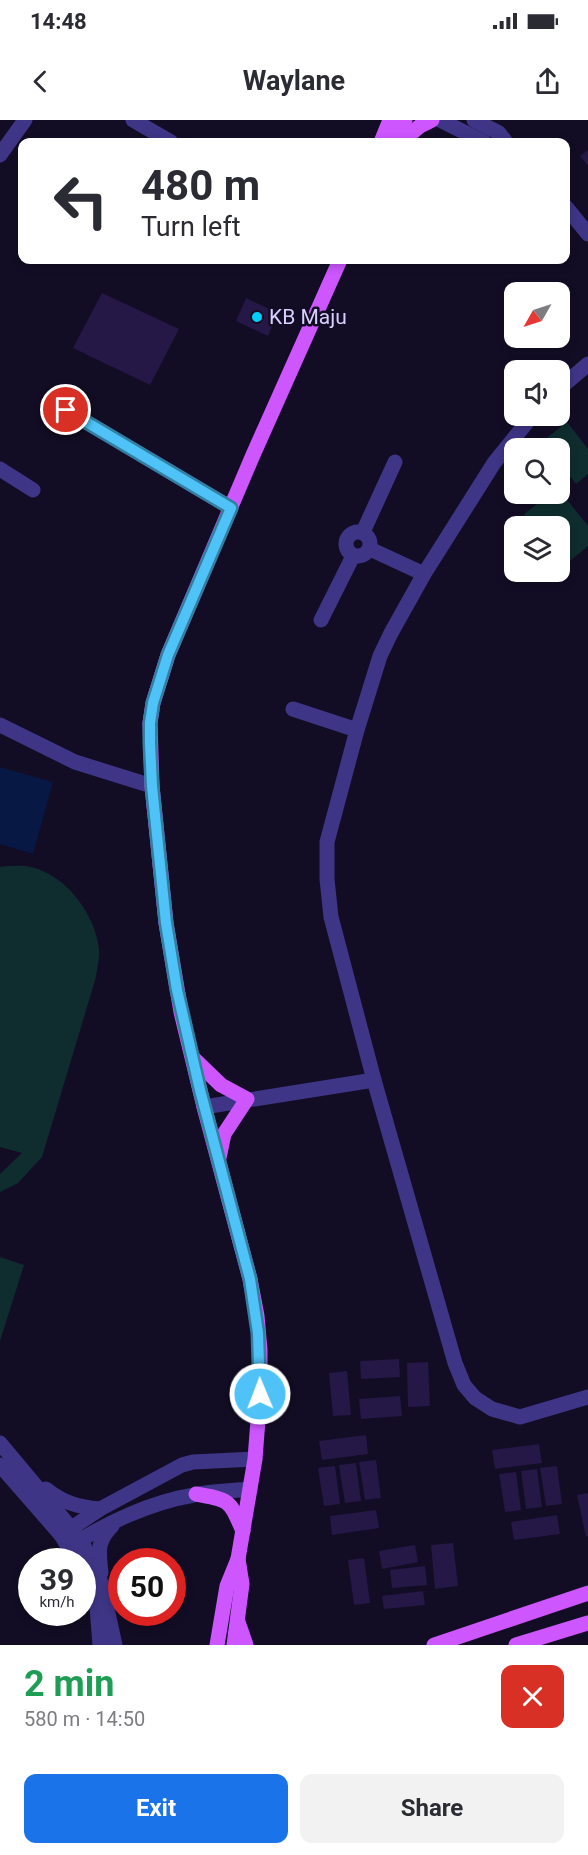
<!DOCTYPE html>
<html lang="en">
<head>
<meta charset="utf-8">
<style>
  body { margin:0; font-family:Roboto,sans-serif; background:#f2f2f3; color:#2b2b33; height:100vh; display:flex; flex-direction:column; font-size:22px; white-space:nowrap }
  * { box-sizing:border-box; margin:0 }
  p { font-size:20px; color:#7c7c81 }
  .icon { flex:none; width:33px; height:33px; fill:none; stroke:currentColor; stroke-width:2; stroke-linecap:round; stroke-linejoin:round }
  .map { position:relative; height:1525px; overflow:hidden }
  .drawer { display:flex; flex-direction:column; background:#fff; flex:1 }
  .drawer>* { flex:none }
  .guide { position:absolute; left:18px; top:18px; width:552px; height:126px; border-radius:12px; box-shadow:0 3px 9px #0003; background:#fff; color:#2b2b33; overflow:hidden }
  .needle { width:39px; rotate:231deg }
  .buttons { position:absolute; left:504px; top:162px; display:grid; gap:12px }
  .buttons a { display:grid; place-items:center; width:66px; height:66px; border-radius:12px; background:#fff; box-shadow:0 3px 9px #0003; font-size:30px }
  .speed { position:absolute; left:18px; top:1428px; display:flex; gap:12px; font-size:30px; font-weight:700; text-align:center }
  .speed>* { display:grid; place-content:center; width:78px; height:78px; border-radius:50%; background:#fff; box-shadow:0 3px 9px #0003; line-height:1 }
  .speed small { font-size:15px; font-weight:400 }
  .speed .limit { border:9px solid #d22; background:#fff; color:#111 }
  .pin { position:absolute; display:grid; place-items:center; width:51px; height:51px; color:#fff; margin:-26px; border:3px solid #fff; border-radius:50%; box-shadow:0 2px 6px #0007 }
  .me { position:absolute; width:66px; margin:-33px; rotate:359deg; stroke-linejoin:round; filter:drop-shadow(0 0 4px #0008) }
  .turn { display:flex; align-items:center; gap:21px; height:126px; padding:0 24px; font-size:27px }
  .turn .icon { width:78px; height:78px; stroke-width:2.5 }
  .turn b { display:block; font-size:42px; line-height:51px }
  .round { display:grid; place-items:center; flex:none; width:63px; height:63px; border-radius:12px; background:#f2f2f3 }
  .overview { display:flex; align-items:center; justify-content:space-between; height:102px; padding:0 24px }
  h1 { font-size:36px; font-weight:700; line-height:45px; color:#1e9e55 }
  .button { display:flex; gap:12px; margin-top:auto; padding:12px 24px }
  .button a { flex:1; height:69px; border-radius:12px; background:#1a73e8; color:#fff; font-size:24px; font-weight:700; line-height:69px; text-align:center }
  .button a+a { background:#f2f2f3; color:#2b2b33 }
  .status { display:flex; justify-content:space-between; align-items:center; height:42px; padding:0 30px; background:#fff; direction:ltr }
  .status svg { height:16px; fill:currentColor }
  header { display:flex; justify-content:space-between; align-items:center; height:78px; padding:0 24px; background:#fff; font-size:27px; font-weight:700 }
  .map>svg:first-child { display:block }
</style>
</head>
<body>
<div class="status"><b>14:48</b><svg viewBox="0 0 49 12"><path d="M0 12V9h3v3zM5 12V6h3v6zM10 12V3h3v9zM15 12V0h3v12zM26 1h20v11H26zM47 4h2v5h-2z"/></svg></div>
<header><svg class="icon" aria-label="back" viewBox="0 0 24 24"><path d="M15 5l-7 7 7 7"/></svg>Waylane<svg class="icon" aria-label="share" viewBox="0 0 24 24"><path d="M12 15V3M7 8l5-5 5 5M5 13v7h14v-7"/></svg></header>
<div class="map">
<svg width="588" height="1525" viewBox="0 0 588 1525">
  <rect width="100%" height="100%" fill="#120d24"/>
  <g fill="#0f2d2e">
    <polygon points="567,302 588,329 588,354 576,364 560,343 560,328 549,328 543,321"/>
    <polygon points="560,371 588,406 588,426 565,445 560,438 560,406 534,406 524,394 550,374 560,374"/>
    <path d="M7,746C15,746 24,745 31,747C66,755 95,794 99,829C100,838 97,848 96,857L42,1037L18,1063L0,1072V1054L22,1033L0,1027V747Z"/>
    <polygon points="0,1137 24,1145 0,1221"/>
  </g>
  <polygon fill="#061843" points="0,647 53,662 33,734 0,724"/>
  <g fill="#251746">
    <polygon points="588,30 588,46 580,36"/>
    <polygon points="102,173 179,209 150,265 73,228"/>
    <polygon points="246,178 278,193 268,216 236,201"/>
    <polygon points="399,1239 400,1257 361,1259 360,1241"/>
    <polygon points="428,1242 430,1286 408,1287 407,1243"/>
    <polygon points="347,1251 351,1295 333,1296 329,1253"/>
    <polygon points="400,1276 402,1296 361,1299 359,1279"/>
    <polygon points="366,1315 368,1334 322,1340 319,1321"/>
    <polygon points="539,1324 542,1343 495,1349 492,1330"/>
    <polygon points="376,1340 381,1378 365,1380 359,1342"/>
    <polygon points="356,1343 361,1381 345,1383 339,1345"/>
    <polygon points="335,1346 340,1384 324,1386 318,1348"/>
    <polygon points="557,1346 562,1384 546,1386 540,1348"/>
    <polygon points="537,1349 542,1387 526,1389 521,1351"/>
    <polygon points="516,1352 521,1390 505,1392 499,1354"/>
    <polygon points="588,1373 588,1416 586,1417 577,1375"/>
    <polygon points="376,1390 379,1408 332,1415 330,1396"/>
    <polygon points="557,1395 560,1414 514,1420 511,1402"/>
    <polygon points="453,1423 458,1466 435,1469 431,1425"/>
    <polygon points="415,1425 418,1442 382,1449 379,1431"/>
    <polygon points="364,1438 370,1483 354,1485 348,1440"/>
    <polygon points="425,1446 427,1465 392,1468 390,1450"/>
    <polygon points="423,1471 425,1485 384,1489 382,1476"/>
  </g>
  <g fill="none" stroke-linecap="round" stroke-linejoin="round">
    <g stroke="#3e3586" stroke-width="15">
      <polyline points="133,0 171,22"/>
      <polyline points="440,0 484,22"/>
      <polyline points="474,0 499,13 506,22"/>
      <polyline points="0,35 25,0"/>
      <polyline points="566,87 588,114"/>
      <polyline points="560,268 588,244"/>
      <polyline points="66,290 231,388"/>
      <polyline points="532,296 494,343 424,454 391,513 380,536 357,610 327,722 327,759 331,797 374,960 455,1243 464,1265 475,1278 492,1289 520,1297 588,1277"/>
      <polyline points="0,349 33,370"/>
      <circle cx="358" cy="424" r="12"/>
      <polyline points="363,412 395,342"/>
      <polyline points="370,429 424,454"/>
      <polyline points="321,500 353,436"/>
      <polyline points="293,589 357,610"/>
      <polyline points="0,605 75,642 152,666"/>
      <polyline points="204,987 374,960"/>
      <polyline points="0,1323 81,1420 93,1444 102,1465 115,1525"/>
      <polyline points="0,1345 61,1415 77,1442"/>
      <path d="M46,1369C63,1383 79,1387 100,1389"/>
      <polyline points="61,1415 100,1389 182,1345 193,1342 255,1339"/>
      <path d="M70,1427C105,1403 152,1382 194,1375C212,1371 231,1371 250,1369"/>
      <polyline points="82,1453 97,1487 100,1525"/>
      <path d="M101,1453C99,1432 96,1422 112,1406"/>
    </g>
    <g stroke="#cd56ff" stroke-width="15">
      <polyline points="381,22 390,0"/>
      <polyline points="395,22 405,0"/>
      <polyline points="401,22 420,6 432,0"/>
      <polyline points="193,938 221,965 247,979 224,1014 219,1038"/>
      <path d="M196,1374C231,1380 229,1380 243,1411"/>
      <polyline points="238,1502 246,1525"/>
      <polyline points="217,1525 227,1466 238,1439 255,1339 260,1274 260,1230 257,1196 250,1159 204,987 181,892 166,803 152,666 150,603 153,583 168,535 253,335 340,140"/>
      <polyline points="234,1525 242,1464 238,1439"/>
      <polyline points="434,1525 588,1473"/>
      <polyline points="516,1525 588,1503"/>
    </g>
  </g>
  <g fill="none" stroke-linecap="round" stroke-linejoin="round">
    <g stroke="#337fa1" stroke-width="15">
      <polyline id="route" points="66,290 231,388 168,535 153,583 150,603 150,623 152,666 166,803 177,870 200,970 250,1159 258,1213 260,1274"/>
    </g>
    <use href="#route" stroke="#4fc3f7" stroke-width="10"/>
  </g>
  <circle fill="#00cdfa" stroke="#120d24" stroke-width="2" cx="257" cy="197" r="6"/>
  <g text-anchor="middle" stroke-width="5" stroke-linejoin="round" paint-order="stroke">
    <g font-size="21" fill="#d9cfff" stroke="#120d24" text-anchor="start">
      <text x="269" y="204">KB Maju</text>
    </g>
  </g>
</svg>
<div class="buttons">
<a><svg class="needle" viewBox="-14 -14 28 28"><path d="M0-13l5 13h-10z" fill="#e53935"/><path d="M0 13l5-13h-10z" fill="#7c7c81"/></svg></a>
<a><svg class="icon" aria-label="sound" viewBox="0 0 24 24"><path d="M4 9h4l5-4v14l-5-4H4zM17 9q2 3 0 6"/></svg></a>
<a><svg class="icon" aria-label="search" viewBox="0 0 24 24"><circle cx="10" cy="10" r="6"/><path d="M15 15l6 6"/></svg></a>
<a><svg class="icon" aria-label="layers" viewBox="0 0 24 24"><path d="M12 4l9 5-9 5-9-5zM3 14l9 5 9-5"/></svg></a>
</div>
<div class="speed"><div>39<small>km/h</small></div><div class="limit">50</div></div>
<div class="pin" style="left:66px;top:290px;background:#d93025"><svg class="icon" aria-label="arrive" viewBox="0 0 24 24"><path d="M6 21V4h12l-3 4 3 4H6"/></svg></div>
<svg class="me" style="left:260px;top:1274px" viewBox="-20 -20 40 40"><circle r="17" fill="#4fc3f7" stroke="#fff" stroke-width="3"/><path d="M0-11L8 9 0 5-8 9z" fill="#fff"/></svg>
<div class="guide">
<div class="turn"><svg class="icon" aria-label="left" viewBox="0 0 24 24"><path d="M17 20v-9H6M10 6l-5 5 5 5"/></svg><div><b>480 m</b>Turn left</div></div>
</div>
</div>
<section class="drawer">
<div class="overview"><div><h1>2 min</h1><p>580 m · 14:50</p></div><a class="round" style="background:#d93025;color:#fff"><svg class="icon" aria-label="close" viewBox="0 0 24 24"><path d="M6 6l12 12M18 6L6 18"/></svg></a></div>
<div class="button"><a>Exit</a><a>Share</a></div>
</section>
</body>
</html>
